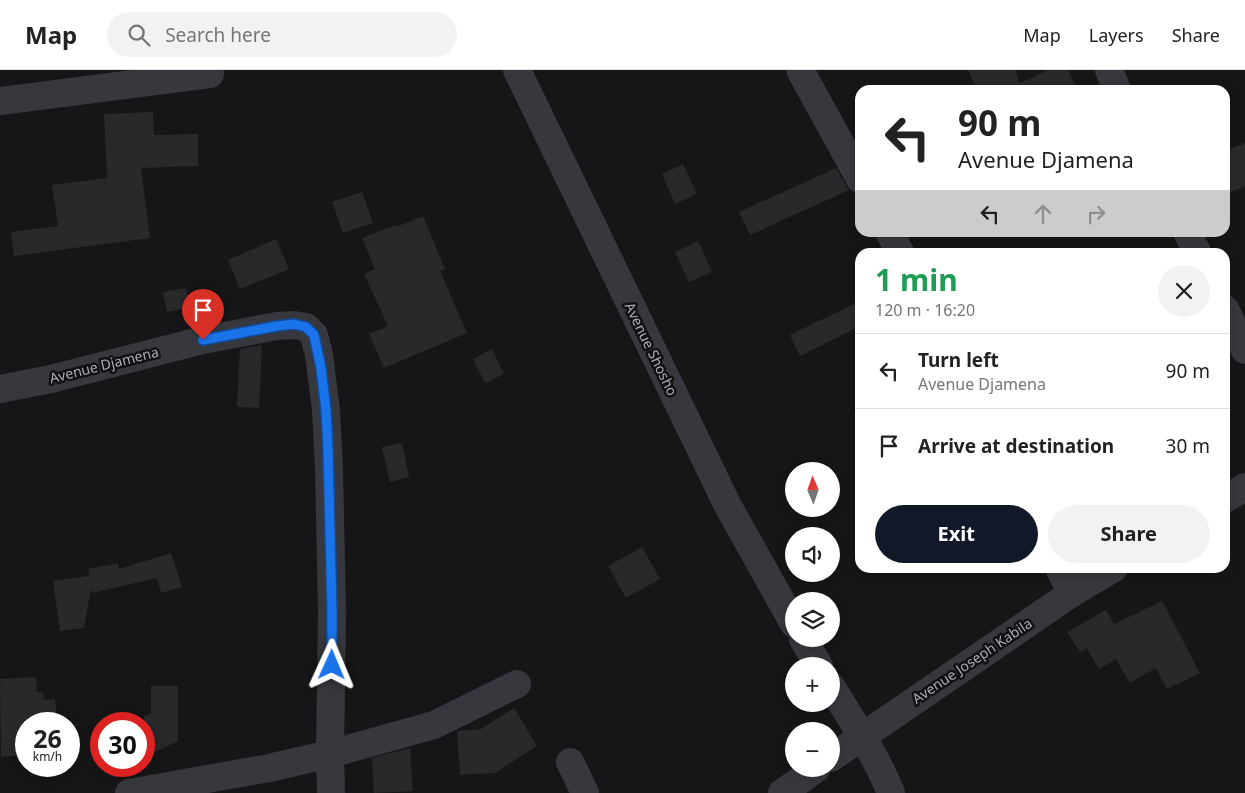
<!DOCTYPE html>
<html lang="en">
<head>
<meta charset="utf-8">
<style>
  body { margin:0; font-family:"Noto Sans",sans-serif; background:#f2f2f2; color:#222; height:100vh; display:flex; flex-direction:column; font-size:19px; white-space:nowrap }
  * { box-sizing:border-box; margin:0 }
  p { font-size:16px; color:#767676 }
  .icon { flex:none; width:28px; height:28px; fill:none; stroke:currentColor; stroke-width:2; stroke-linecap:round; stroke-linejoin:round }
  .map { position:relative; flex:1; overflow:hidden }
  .panel { position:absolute; left:855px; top:178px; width:375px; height:325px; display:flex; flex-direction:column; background:#fff; border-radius:15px; box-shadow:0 2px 8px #0003 }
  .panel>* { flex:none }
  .guide { position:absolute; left:855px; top:15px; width:375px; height:152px; border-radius:15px; box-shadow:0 2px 8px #0003; background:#fff; color:#222; overflow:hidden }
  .needle { width:32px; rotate:358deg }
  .buttons { position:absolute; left:785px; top:392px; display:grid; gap:10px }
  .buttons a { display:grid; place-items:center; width:55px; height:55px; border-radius:50%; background:#fff; box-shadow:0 2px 8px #0003; font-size:25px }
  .speed { position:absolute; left:15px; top:642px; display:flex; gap:10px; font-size:25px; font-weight:700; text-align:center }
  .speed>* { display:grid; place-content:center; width:65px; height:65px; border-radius:50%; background:#fff; box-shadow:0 2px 8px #0003; line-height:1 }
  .speed small { font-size:12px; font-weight:400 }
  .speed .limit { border:8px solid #d22; background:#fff; color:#111 }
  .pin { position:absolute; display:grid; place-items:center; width:42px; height:42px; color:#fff; margin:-51px -21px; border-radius:50% 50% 50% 0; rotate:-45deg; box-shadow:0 0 5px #0007 }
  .pin .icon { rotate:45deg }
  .me { position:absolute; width:55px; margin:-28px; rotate:1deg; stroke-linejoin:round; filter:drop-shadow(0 0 4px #0008) }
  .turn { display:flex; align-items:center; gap:18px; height:105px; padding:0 20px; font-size:22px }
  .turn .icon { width:65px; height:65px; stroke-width:2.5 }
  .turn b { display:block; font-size:35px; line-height:42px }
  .lanes { display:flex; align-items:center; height:48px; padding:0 20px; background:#0003; justify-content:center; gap:25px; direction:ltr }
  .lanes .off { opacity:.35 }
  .round { display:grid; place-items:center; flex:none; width:52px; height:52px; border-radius:26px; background:#f2f2f2 }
  .head { display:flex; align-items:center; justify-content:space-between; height:85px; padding:0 20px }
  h1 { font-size:30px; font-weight:700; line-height:38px; color:#1e9e55 }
  .button { display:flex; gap:10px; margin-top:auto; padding:10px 20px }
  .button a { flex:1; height:58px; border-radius:30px; background:#111827; color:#fff; font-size:20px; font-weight:700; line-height:58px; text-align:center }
  .button a+a { background:#f2f2f2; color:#222 }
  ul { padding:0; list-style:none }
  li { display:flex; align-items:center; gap:15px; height:75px; padding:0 20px; border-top:1px solid #e0e0e0 }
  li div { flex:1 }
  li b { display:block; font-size:19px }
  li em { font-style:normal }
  header { display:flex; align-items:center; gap:30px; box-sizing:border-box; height:70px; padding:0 25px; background:#fff; border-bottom:1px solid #e0e0e0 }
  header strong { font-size:24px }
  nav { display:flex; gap:28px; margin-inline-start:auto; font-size:18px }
  .search { width:350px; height:45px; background:#f2f2f2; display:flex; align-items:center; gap:12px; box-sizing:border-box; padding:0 18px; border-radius:28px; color:#767676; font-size:19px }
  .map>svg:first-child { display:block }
</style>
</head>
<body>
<header>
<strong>Map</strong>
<div class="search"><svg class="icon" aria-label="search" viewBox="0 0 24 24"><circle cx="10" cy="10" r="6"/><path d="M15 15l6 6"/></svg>Search here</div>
<nav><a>Map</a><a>Layers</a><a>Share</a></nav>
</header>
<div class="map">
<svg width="1245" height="723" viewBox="0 0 1245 723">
  <rect width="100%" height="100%" fill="#161618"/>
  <g fill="#29292c">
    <polygon points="968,0 1015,0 1020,13 1048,0 1068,0 1077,20 977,20"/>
    <polygon points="153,42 154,65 198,64 198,96 141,98 150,168 14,186 11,162 58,156 52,115 107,108 104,44"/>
    <polygon points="1245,73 1245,116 1225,125 1225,81"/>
    <polygon points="683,94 697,124 675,134 662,104"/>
    <polygon points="836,98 849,120 750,165 739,142"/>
    <polygon points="362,122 373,153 343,163 332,132"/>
    <polygon points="423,146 445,199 440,201 467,263 384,298 369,264 388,256 364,204 375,199 362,168 395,155 396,157"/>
    <polygon points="276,169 289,199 240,219 228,190"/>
    <polygon points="698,171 712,202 689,212 675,182"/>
    <polygon points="186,218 190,238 167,242 163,222"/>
    <polygon points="860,231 860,256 800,286 790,265"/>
    <polygon points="262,275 259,338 237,337 240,279"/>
    <polygon points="492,279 504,304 485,313 473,289"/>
    <polygon points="402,373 409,407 390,412 382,377"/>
    <polygon points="642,477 660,509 626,528 608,496"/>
    <polygon points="171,483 182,517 161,523 157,508 92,523 91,518 84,558 60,561 53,511 89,506 88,499 118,493 119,499"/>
    <polygon points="1162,531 1200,603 1167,619 1156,598 1130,613 1116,589 1099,599 1087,578 1080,582 1067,562 1106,540 1114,554"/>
    <polygon points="36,607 37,622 43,622 44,630 55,629 57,650 39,651 39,654 26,654 26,685 1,687 0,609"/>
    <polygon points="151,616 178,616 178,671 144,687 144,646 151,644"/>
    <polygon points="514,638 537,676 495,703 460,705 457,661 481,659"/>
    <polygon points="410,678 413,721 374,723 372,688"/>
  </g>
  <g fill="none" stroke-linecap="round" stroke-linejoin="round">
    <g stroke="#37383d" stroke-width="28">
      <polyline points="517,0 728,436 794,554"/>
      <polyline points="800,0 860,109"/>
      <polyline points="1109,0 1117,20"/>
      <polyline points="0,31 210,4"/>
      <polyline points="889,162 900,182"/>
      <polyline points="1187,162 1197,182"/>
      <polyline points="1225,239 1245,280"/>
      <polyline points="0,319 51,309 203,270 277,256 294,255 306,257 314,265 319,285 326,340 329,399 332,542 330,684 331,723"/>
      <polyline points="1225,429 1245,417"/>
      <polyline points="1059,498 1072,523"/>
      <polyline points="803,569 819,596"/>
      <path d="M831,616C852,651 876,685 891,723"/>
      <polyline points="831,688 1072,523 1114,498"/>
      <polyline points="570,692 585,723"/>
      <polyline points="129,723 269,698 330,684 434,655 517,614"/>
      <polyline points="782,723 816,699"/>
    </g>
  </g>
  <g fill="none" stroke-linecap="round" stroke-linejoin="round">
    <g stroke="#114b97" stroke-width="12">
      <polyline id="route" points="203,270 277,256 294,254 306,257 314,265 321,298 326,340 328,380 332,542 332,595"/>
    </g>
    <use href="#route" stroke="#1a73e8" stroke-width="9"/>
  </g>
  <g text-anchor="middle" stroke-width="5" stroke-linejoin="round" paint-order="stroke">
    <g font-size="14" fill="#a8adb8" stroke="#111113">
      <text transform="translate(651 279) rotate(64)" y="5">Avenue Shosho</text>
      <text transform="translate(104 295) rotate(-14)" y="5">Avenue Djamena</text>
      <text transform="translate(972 591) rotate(-34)" y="5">Avenue Joseph Kabila</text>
    </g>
  </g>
</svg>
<div class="buttons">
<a><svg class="needle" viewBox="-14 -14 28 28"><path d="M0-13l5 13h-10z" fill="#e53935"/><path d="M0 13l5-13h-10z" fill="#767676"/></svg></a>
<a><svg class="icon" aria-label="sound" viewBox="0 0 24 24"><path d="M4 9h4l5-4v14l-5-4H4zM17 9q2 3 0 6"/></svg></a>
<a><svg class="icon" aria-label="layers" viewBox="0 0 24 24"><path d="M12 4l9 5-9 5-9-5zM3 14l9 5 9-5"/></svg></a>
<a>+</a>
<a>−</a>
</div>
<div class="speed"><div>26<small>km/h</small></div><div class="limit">30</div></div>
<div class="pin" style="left:203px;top:270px;background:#d93025"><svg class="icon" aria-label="arrive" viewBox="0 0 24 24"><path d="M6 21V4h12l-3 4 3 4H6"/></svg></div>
<svg class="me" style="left:332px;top:595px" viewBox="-20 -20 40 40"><path d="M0-17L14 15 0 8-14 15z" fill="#1a73e8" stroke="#fff" stroke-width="4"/></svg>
<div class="guide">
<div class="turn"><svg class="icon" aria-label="left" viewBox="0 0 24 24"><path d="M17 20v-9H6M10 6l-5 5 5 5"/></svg><div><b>90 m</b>Avenue Djamena</div></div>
<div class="lanes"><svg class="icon" aria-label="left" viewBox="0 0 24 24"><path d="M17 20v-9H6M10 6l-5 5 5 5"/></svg><svg class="icon off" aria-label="ahead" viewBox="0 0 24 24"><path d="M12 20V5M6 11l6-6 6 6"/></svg><svg class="icon off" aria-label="right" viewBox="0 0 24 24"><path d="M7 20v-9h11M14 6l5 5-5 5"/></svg></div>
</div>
<section class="panel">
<div class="head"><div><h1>1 min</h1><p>120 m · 16:20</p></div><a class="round"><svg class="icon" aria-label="close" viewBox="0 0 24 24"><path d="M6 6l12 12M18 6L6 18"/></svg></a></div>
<ul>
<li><svg class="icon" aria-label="left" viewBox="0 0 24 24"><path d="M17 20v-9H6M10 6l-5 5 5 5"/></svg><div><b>Turn left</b><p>Avenue Djamena</p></div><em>90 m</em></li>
<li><svg class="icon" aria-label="arrive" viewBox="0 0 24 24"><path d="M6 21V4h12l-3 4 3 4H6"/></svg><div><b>Arrive at destination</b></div><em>30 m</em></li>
</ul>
<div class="button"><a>Exit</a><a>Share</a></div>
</section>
</div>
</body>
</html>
